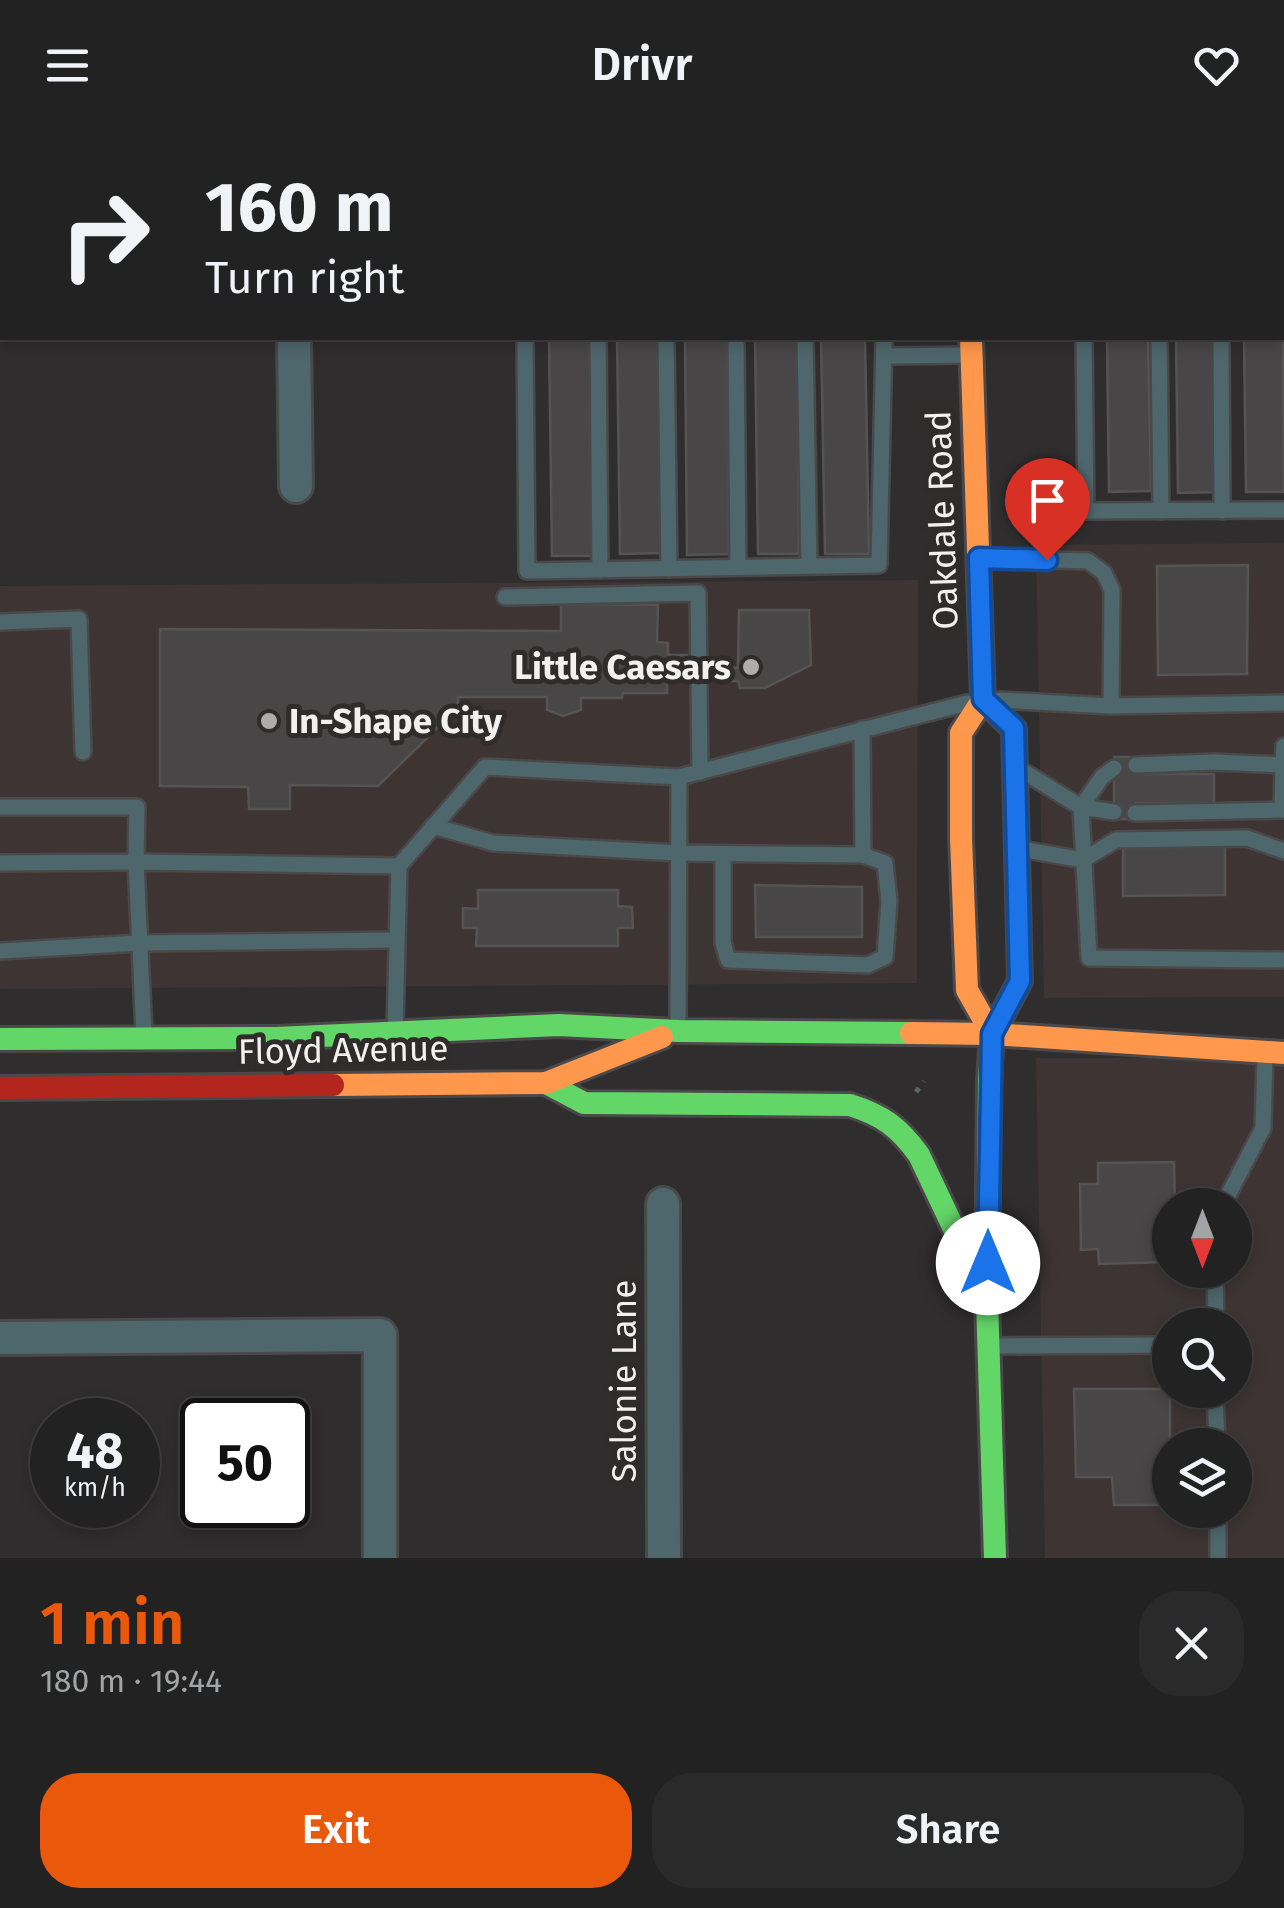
<!DOCTYPE html>
<html lang="en">
<head>
<meta charset="utf-8">
<style>
  body { margin:0; font-family:"Fira Sans",sans-serif; background:#2b2a2a; color:#f1f3f6; height:100vh; display:flex; flex-direction:column; font-size:38px; white-space:nowrap }
  * { box-sizing:border-box; margin:0 }
  p { font-size:32px; color:#a3a4a5 }
  .icon { flex:none; width:55px; height:55px; fill:none; stroke:currentColor; stroke-width:2; stroke-linecap:round; stroke-linejoin:round }
  .map { position:relative; height:1428px; overflow:hidden }
  .drawer { display:flex; flex-direction:column; background:#232222; flex:1 }
  .drawer>* { flex:none }
  .top-card { position:absolute; left:0px; top:0px; width:1285px; height:210px; box-shadow:0 5px 15px #0003,0 0 0 2px #403f40; background:#232222; color:#f1f3f6; overflow:hidden }
  .needle { width:65px; rotate:180deg }
  .buttons { position:absolute; left:1152px; top:1058px; display:grid; gap:20px }
  .buttons a { display:grid; place-items:center; width:100px; height:100px; border-radius:50%; background:#232222; box-shadow:0 5px 15px #0003,0 0 0 2px #403f40; font-size:50px }
  .speed { position:absolute; left:30px; top:1268px; display:flex; gap:20px; font-size:50px; font-weight:700; text-align:center }
  .speed>* { display:grid; place-content:center; width:130px; height:130px; border-radius:50%; background:#232222; box-shadow:0 5px 15px #0003,0 0 0 2px #403f40; line-height:1 }
  .speed small { font-size:25px; font-weight:400 }
  .speed .limit { border:5px solid #111; border-radius:15px; background:#fff; color:#111 }
  .pin { position:absolute; display:grid; place-items:center; width:85px; height:85px; color:#fff; margin:-102px -42px; border-radius:50% 50% 50% 0; rotate:-45deg; box-shadow:0 0 10px #0007 }
  .pin .icon { rotate:45deg }
  .me { position:absolute; width:110px; margin:-55px; rotate:0deg; stroke-linejoin:round; filter:drop-shadow(0 0 8px #0008) }
  .turn { display:flex; align-items:center; gap:35px; height:210px; padding:0 40px; font-size:45px }
  .turn .icon { width:130px; height:130px; stroke-width:2.5 }
  .turn b { display:block; font-size:70px; line-height:85px }
  .round { display:grid; place-items:center; flex:none; width:105px; height:105px; border-radius:40px; background:#2b2a2a }
  .head { display:flex; align-items:center; justify-content:space-between; height:170px; padding:0 40px }
  h1 { font-size:60px; font-weight:600; line-height:75px; color:#ea580c }
  .button { display:flex; gap:20px; margin-top:auto; padding:20px 40px }
  .button a { flex:1; height:115px; border-radius:40px; background:#ea580c; color:#fff; font-size:40px; font-weight:600; line-height:115px; text-align:center }
  .button a+a { background:#2b2a2a; color:#f1f3f6 }
  header { display:flex; justify-content:space-between; align-items:center; height:130px; padding:0 40px; background:#232222; font-size:45px; font-weight:600 }
  .map>svg:first-child { display:block }
</style>
</head>
<body>
<header><svg class="icon" aria-label="menu" viewBox="0 0 24 24"><path d="M4 6h16M4 12h16M4 18h16"/></svg>Drivr<svg class="icon" aria-label="heart" viewBox="0 0 24 24"><path d="M12 20l-8-8c-3-5 5-10 8-4 3-6 11-1 8 4z"/></svg></header>
<div class="map">
<svg width="1284" height="1428" viewBox="0 0 1284 1428">
  <rect width="100%" height="100%" fill="#2f2d2d"/>
  <g fill="#3d3433" fill-rule="evenodd">
    <polygon points="1284,413 1284,867 1044,868 1036,415"/>
    <polygon points="918,450 917,853 0,859 0,456"/>
    <path d="M1036,928H1284V1428H1045ZM1170,1075H1235V1140H1170ZM1170,1195H1235V1260H1170ZM1170,1315H1235V1380H1170Z"/>
  </g>
  <g fill="#484646" stroke="#555353" stroke-width="2.5">
    <polygon points="1282,38 1284,362 1246,362 1244,208 1282,208"/>
    <polygon points="549,208 591,208 594,426 552,426"/>
    <polygon points="617,208 660,208 663,423 620,424"/>
    <polygon points="685,208 727,208 729,424 687,425"/>
    <polygon points="755,208 797,208 799,424 758,424"/>
    <polygon points="821,208 865,208 869,424 825,424"/>
    <polygon points="1107,208 1148,208 1151,361 1109,362"/>
    <polygon points="1176,208 1216,208 1218,362 1178,363"/>
    <polygon points="1248,435 1247,544 1158,545 1157,436"/>
    <polygon points="561,474 658,475 657,512 668,513 668,525 687,525 687,550 667,549 667,563 623,563 622,568 581,568 581,580 563,586 547,580 547,567 458,567 458,578 378,656 290,655 290,679 249,679 248,657 160,656 160,499 561,501"/>
    <polygon points="739,480 809,480 811,535 765,558 740,558 738,551 727,551 727,537 738,538"/>
    <polygon points="1114,627 1136,627 1137,644 1214,644 1214,673 1136,673 1136,689 1114,689"/>
    <polygon points="1123,711 1225,711 1225,765 1123,766"/>
    <polygon points="755,755 862,757 862,807 756,807"/>
    <polygon points="478,760 618,760 618,776 632,777 633,798 618,798 618,816 476,816 477,798 463,798 463,778 478,779"/>
    <polygon points="1174,1032 1175,1075 1170,1075 1170,1132 1099,1134 1098,1119 1081,1120 1080,1054 1098,1054 1098,1033"/>
    <polygon points="1074,1259 1170,1259 1170,1375 1114,1375 1112,1347 1076,1347"/>
  </g>
  <g fill="none" stroke-linecap="round" stroke-linejoin="round">
    <g stroke="#4a4848" stroke-width="20">
      <g id="lane">
        <polyline points="1282,17 1284,17"/>
        <polyline points="525,208 527,441 879,435 884,208"/>
        <polyline points="598,208 600,440"/>
        <polyline points="666,208 669,439"/>
        <polyline points="736,208 738,437"/>
        <polyline points="805,208 809,436"/>
        <polyline points="1084,208 1086,381 1284,380"/>
        <polyline points="1159,208 1161,381"/>
        <polyline points="1221,208 1222,381"/>
        <polyline points="885,226 967,225"/>
        <polyline points="982,428 1088,431 1104,443 1112,460 1111,576"/>
        <polyline points="505,467 698,463 700,642"/>
        <polyline points="0,492 79,489 83,622"/>
        <polyline points="1000,570 1111,576 1284,573"/>
        <polyline points="1136,635 1214,632 1283,635 1284,616"/>
        <polyline points="1114,638 1102,647 1081,677 1114,682"/>
        <polyline points="1021,640 1081,677 1089,828 1284,830"/>
        <polyline points="0,677 137,677 136,732 0,733"/>
        <polyline points="1282,680 1283,635"/>
        <polyline points="1135,683 1284,680"/>
        <polyline points="433,696 493,713 679,723 863,725 862,599"/>
        <polyline points="1021,719 1083,730 1116,710 1247,708 1284,721"/>
        <polyline points="723,724 723,812 728,830 868,835 885,827 889,771 885,733 863,725"/>
        <polyline points="0,821 140,813 397,810"/>
        <polyline points="395,897 399,736"/>
        <polyline points="678,897 679,647 967,573"/>
        <polyline points="144,905 136,732 399,736 485,637 679,647"/>
        <polyline points="1223,1075 1263,998 1265,927"/>
        <polyline points="1215,1140 1216,1195"/>
        <polyline points="994,1216 1170,1215"/>
        <polyline points="1215,1260 1217,1315"/>
        <polyline points="1218,1380 1218,1428"/>
      </g>
    </g>
    <g stroke="#4a4848" stroke-width="38">
      <g id="street">
        <polyline points="0,153 2,153"/>
        <polyline points="294,208 296,356"/>
        <polyline points="663,1074 664,1428"/>
        <polyline points="0,1208 380,1205 380,1428"/>
      </g>
    </g>
    <g stroke="#4a4848" stroke-width="28">
      <g id="fast">
        <polyline points="968,0 968,2"/>
        <polyline points="983,569 1014,599 1020,851 992,904 989,951 987,1170 995,1428"/>
        <polyline points="0,909 276,908 559,895 678,901 911,903"/>
        <path d="M546,953L584,973L850,975C882,985 899,997 919,1025L981,1156"/>
      </g>
    </g>
    <g stroke="#4a4848" stroke-width="28">
      <g id="slow">
        <polyline points="971,208 983,569 961,603 961,708 967,860 992,904"/>
        <polyline points="911,903 992,904 1284,923"/>
        <polyline points="333,955 546,953 662,907"/>
      </g>
    </g>
    <g stroke="#4a4848" stroke-width="28">
      <polyline id="jam" points="0,958 333,955"/>
    </g>
    <polyline stroke="#5a6568" stroke-width="5" stroke-dasharray="5 8" stroke-linecap="butt" points="916,962 924,951"/>
    <use href="#lane" stroke="#4e676d" stroke-width="15"/>
    <use href="#street" stroke="#4e676d" stroke-width="32"/>
    <use href="#fast" stroke="#63d668" stroke-width="22"/>
    <use href="#slow" stroke="#ff974d" stroke-width="22"/>
    <use href="#jam" stroke="#b3261e" stroke-width="22"/>
  </g>
  <g fill="none" stroke-linecap="round" stroke-linejoin="round">
    <g stroke="#114b97" stroke-width="25">
      <polyline id="route" points="988,1133 992,904 1020,851 1014,598 983,569 979,428 1047,430"/>
    </g>
    <use href="#route" stroke="#1a73e8" stroke-width="18"/>
  </g>
  <g fill="#aeacac" stroke="#302c2c" stroke-width="4">
    <circle cx="751" cy="537" r="10"/>
    <circle cx="269" cy="591" r="10"/>
  </g>
  <g text-anchor="middle" stroke-width="10" stroke-linejoin="round" paint-order="stroke">
    <g font-size="35" fill="#f2f0f0" stroke="#302c2c">
      <text transform="translate(942 390) rotate(-92)" y="12">Oakdale Road</text>
      <text transform="translate(343 920) rotate(-1)" y="12">Floyd Avenue</text>
      <text transform="translate(624 1251) rotate(-90)" y="12">Salonie Lane</text>
    </g>
    <g font-size="35" font-weight="bold" fill="#f2f0f0" stroke="#302c2c" text-anchor="end">
      <text x="731" y="549">Little Caesars</text>
      <text x="289" y="603" text-anchor="start">In-Shape City</text>
    </g>
  </g>
</svg>
<div class="buttons">
<a><svg class="needle" viewBox="-14 -14 28 28"><path d="M0-13l5 13h-10z" fill="#e53935"/><path d="M0 13l5-13h-10z" fill="#a3a4a5"/></svg></a>
<a><svg class="icon" aria-label="search" viewBox="0 0 24 24"><circle cx="10" cy="10" r="6"/><path d="M15 15l6 6"/></svg></a>
<a><svg class="icon" aria-label="layers" viewBox="0 0 24 24"><path d="M12 4l9 5-9 5-9-5zM3 14l9 5 9-5"/></svg></a>
</div>
<div class="speed"><div>48<small>km/h</small></div><div class="limit">50</div></div>
<div class="pin" style="left:1047px;top:430px;background:#d93025"><svg class="icon" aria-label="arrive" viewBox="0 0 24 24"><path d="M6 21V4h12l-3 4 3 4H6"/></svg></div>
<svg class="me" style="left:988px;top:1133px" viewBox="-20 -20 40 40"><circle r="19" fill="#fff"/><path d="M0-13L10 11 0 6-10 11z" fill="#1a73e8"/></svg>
<div class="top-card">
<div class="turn"><svg class="icon" aria-label="right" viewBox="0 0 24 24"><path d="M7 20v-9h11M14 6l5 5-5 5"/></svg><div><b>160 m</b>Turn right</div></div>
</div>
</div>
<section class="drawer">
<div class="head"><div><h1>1 min</h1><p>180 m · 19:44</p></div><a class="round"><svg class="icon" aria-label="close" viewBox="0 0 24 24"><path d="M6 6l12 12M18 6L6 18"/></svg></a></div>
<div class="button"><a>Exit</a><a>Share</a></div>
</section>
</body>
</html>
